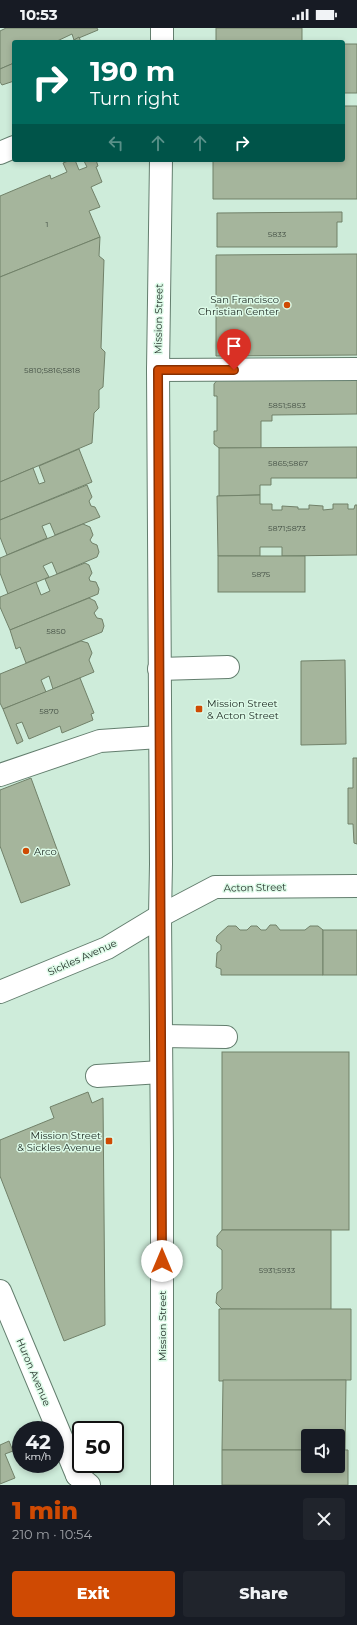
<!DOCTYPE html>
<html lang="en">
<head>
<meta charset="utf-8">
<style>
  body { margin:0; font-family:Montserrat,sans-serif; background:#20242c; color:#f1f3f6; height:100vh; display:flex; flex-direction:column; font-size:15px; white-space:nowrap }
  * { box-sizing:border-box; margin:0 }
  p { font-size:13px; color:#9ea1a6 }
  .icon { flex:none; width:22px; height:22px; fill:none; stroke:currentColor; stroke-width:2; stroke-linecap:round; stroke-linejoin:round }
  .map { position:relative; height:1457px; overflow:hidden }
  .details { display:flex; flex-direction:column; background:#171b24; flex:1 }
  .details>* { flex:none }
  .guide { position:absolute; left:12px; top:12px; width:333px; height:122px; border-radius:4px; box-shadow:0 2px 6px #0003; background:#00695c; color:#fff; overflow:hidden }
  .tools { position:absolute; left:301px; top:1401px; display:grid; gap:8px }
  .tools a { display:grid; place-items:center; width:44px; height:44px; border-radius:4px; background:#171b24; box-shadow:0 2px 6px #0003; font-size:20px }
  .speed { position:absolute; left:12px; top:1393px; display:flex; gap:8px; font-size:20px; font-weight:700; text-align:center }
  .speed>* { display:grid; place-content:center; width:52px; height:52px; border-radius:50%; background:#171b24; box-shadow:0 2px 6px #0003; line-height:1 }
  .speed small { font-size:10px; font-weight:400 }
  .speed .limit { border:2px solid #111; border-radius:6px; background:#fff; color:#111 }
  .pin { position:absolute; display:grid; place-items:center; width:34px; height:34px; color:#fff; margin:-41px -17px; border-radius:50% 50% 50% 0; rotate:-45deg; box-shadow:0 0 4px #0007 }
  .pin .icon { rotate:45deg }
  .me { position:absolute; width:44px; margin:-22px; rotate:0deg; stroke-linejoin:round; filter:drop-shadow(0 0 3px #0008) }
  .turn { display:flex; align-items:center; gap:14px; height:84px; padding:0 12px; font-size:18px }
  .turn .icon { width:52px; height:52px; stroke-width:2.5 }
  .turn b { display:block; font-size:28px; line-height:34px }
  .lanes { display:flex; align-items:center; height:38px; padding:0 12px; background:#0003; justify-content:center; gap:20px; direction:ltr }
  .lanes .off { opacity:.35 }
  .round { display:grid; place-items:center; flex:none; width:42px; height:42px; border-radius:4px; background:#20242c }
  .head { display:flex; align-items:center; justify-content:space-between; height:68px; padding:0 12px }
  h1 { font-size:24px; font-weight:800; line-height:30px; color:#cf4a03 }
  .action { display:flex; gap:8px; margin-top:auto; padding:8px 12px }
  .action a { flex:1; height:46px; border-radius:4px; background:#cf4a03; color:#fff; font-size:16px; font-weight:800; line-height:46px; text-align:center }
  .action a+a { background:#20242c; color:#f1f3f6 }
  .status { display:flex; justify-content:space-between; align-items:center; height:28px; padding:0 20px; background:#171b24; direction:ltr }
  .status svg { height:11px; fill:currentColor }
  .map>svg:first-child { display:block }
</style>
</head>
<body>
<div class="status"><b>10:53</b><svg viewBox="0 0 49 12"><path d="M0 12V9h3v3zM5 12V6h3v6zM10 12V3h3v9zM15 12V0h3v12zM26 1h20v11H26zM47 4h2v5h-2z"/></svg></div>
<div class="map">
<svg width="357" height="1457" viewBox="0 0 357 1457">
  <rect width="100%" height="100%" fill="#ceecda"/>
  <g fill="#a5b59c" stroke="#718169">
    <polygon points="6,0 97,0 98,2 74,12 72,6 55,14 14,14 14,35 0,41 0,3"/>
    <rect x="216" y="0" width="86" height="14"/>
    <polygon points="79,9 81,14 68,14 74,12"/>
    <rect x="343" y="16" width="14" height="49"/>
    <polygon points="14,35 14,53 2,57 0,54 0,41"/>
    <polygon points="343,78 357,78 357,171 213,171 213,132 343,132"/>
    <polygon points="71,132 75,132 79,142 87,139 84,133 87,132 96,132 98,138 96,139 102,154 91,159 100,179 89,183 100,209 0,249 0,168 50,147 51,151 67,144 63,135"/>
    <polygon points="342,184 342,194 337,194 337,219 217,219 217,185"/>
    <polygon points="100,209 99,228 104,232 101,320 105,324 103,359 99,362 99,380 94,385 92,415 0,454 0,249"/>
    <polygon points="357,226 357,327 216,328 216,227"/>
    <polygon points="357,349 357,386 272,387 272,393 261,393 261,420 219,420 214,416 214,403 217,403 217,368 214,368 214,356 219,350"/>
    <polygon points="357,419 357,450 271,450 271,457 260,457 260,467 219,468 219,420"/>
    <polygon points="79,421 92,454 0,492 0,454 33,440 39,456 45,454 39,438"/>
    <polygon points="87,457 92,469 89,473 91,478 95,479 100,489 55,507 50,495 42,498 47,510 7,527 0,509 0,492"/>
    <polygon points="260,467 260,476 272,476 272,482 282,482 282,478 298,479 298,481 309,481 309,477 323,478 323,482 333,481 333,476 348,476 348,481 354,481 355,477 357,477 357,527 282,528 282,519 260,519 260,528 218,528 217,468"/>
    <polygon points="83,496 90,499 93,507 90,512 92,515 97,517 99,524 97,529 57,546 52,534 43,538 49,549 8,566 0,545 0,530"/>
    <rect x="218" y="528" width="87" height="36"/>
    <polygon points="85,535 89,537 92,545 89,550 90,553 96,554 99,561 98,566 10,602 0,579 0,569 36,554 41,567 50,563 45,551"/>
    <polygon points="89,570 95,573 98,580 94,585 97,590 102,591 104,598 102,604 26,635 20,619 16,621 10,602"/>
    <polygon points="81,613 88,615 92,625 89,632 94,644 53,661 49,648 41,652 46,664 3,681 0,675 0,646"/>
    <polygon points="345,632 346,716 301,717 301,633"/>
    <polygon points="80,650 94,685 91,686 93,692 62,705 60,698 29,711 22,694 16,696 23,713 17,716 3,681"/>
    <polygon points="353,730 357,730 357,816 354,815 353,796 348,796 348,760 353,760"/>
    <polygon points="31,750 70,857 21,875 0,818 0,762"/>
    <polygon points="270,897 276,897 280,902 305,902 310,898 318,898 323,902 323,947 221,947 221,941 216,939 217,925 221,922 221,917 216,913 217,908 228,898 236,898 240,902 247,902 251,898 257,898 261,902 266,902"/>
    <rect x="323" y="902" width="34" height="45"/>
    <rect x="222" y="1024" width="127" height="178"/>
    <polygon points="88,1064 92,1075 103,1070 105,1297 64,1313 0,1148 0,1112 54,1090 50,1079"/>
    <polygon points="222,1202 331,1202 331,1282 222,1281 216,1275 217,1265 222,1261 222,1222 217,1218 217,1208"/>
    <polygon points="219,1281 351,1281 351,1352 219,1353"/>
    <polygon points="223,1352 346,1352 345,1422 338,1422 338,1408 308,1408 308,1422 222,1422"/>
    <polygon points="9,1413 13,1423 5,1426 15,1450 0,1456 0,1417"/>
    <polygon points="222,1422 308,1422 308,1438 338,1438 338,1422 348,1422 348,1457 222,1457"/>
  </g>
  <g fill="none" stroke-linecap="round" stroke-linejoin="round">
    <g stroke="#637e6e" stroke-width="24">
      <g id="minor">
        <polyline points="0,125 14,119"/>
        <polyline points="158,342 357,341"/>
        <polyline points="159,641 228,639"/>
        <polyline points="0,747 100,713 159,709"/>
        <polyline points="0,964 107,920 160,888 215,859 357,858"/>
        <polyline points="161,1008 226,1009"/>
        <polyline points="97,1048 161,1044"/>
        <polyline points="0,1263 77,1447"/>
      </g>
    </g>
    <g stroke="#637e6e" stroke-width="24">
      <g id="major">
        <polyline points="162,0 162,14"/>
        <polyline points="161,132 158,342 161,836 160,888 162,1121 162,1457"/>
        <polyline points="77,1447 89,1457"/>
      </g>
    </g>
    <use href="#minor" stroke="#fff" stroke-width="22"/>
    <use href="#major" stroke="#fff" stroke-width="22"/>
  </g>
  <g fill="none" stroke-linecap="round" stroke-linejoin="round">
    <g stroke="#873002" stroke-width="10">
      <polyline id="route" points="162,1233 158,342 234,342"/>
    </g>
    <use href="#route" stroke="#cf4a03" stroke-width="7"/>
  </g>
  <g fill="#cf4a03" stroke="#dcfae7" stroke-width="1.5">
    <circle cx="287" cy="277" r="4"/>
    <rect x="195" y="677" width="8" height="8" rx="2"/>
    <circle cx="26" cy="823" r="4"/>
    <rect x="105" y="1109" width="8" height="8" rx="2"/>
  </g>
  <g text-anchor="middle" stroke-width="3" stroke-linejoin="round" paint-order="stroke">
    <g font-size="8" fill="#445045">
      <text x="47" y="199">1</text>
      <text x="277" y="209">5833</text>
      <text x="52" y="345">5810;5816;5818</text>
      <text x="287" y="380">5851;5853</text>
      <text x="288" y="438">5865;5867</text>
      <text x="287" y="503">5871;5873</text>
      <text x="261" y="549">5875</text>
      <text x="56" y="606">5850</text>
      <text x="49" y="686">5870</text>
      <text x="277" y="1245">5931;5933</text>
    </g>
    <g font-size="10" fill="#232f28" stroke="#dcfae7" text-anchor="end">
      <text x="279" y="275">San Francisco<tspan x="279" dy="12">Christian Center</tspan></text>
      <text x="207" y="679" text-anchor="start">Mission Street<tspan x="207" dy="12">&amp; Acton Street</tspan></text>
      <text x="34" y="827" text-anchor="start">Arco</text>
      <text x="101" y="1111">Mission Street<tspan x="101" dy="12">&amp; Sickles Avenue</tspan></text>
    </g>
    <g font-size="10" fill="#232f28" stroke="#dcfae7">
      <text transform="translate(158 291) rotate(-89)" y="4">Mission Street</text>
      <text transform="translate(255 859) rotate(-1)" y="4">Acton Street</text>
      <text transform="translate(82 929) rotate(-24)" y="4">Sickles Avenue</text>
      <text transform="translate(162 1298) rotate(-90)" y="4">Mission Street</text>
      <text transform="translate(34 1344) rotate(67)" y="4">Huron Avenue</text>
    </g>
  </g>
</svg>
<div class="tools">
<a><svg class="icon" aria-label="sound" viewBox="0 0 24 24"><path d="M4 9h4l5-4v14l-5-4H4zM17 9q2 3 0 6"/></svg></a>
</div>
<div class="speed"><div>42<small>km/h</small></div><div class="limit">50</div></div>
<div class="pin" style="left:234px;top:342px;background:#d93025"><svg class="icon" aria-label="arrive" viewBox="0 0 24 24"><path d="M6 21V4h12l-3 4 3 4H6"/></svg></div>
<svg class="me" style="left:162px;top:1233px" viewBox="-20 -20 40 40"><circle r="19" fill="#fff"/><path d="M0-13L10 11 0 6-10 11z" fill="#cf4a03"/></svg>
<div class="guide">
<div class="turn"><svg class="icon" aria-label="right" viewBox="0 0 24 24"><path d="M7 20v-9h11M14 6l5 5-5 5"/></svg><div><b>190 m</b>Turn right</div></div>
<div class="lanes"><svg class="icon off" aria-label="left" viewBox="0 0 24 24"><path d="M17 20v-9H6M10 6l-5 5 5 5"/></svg><svg class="icon off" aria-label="ahead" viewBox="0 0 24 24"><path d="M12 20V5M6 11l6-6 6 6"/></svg><svg class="icon off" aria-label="ahead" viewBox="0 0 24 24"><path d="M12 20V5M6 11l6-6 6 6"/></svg><svg class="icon" aria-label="right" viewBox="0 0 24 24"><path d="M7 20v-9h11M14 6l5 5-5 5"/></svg></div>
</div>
</div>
<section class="details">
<div class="head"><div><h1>1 min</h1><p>210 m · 10:54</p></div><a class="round"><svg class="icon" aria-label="close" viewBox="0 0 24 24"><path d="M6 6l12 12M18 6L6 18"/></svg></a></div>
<div class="action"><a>Exit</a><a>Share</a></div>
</section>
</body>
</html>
